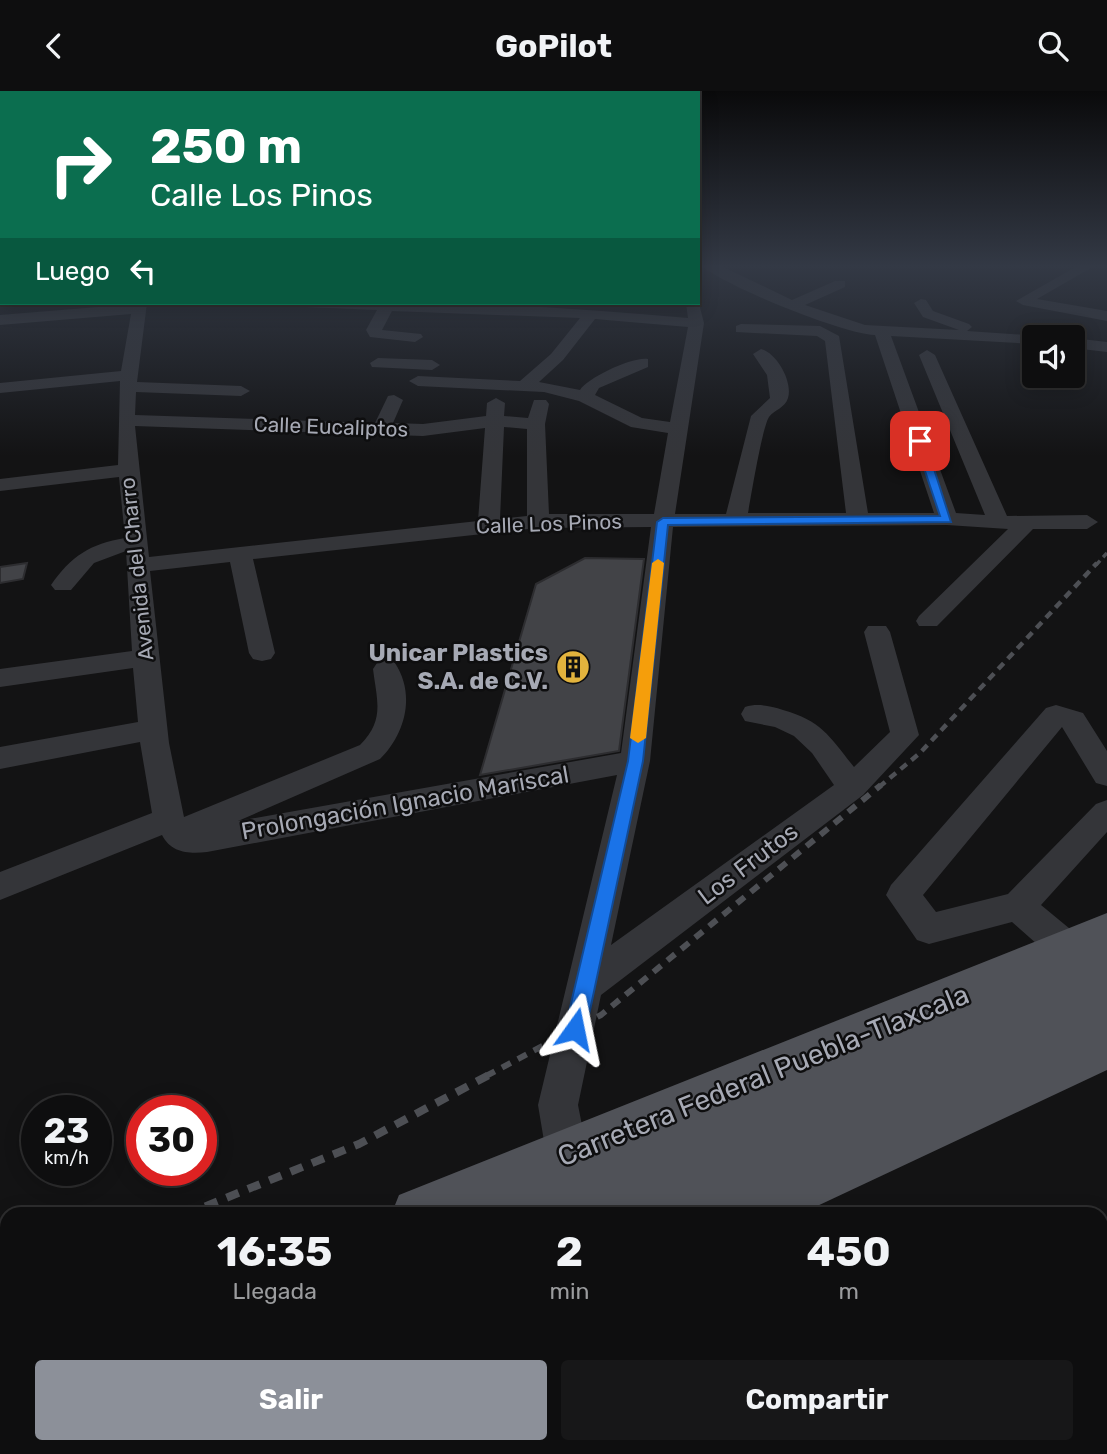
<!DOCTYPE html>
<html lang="es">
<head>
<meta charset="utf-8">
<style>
  body { margin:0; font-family:Rubik,sans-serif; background:#171718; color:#f1f3f6; height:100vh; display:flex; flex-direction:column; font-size:26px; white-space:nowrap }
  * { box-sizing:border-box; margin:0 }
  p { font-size:23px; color:#9b9c9e }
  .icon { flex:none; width:38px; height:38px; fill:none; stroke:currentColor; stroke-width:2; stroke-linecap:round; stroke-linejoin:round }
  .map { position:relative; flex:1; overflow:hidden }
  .drawer { position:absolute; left:0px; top:1116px; width:1108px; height:247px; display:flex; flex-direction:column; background:#0e0e0f; border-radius:21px 21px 0 0; box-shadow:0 4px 18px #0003,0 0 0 2px #2e2e2f }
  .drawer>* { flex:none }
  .top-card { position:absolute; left:0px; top:0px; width:700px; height:214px; box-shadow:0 4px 18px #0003,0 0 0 2px #2e2e2f; background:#0b6e4f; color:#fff; overflow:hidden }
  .controls { position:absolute; left:1022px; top:234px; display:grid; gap:14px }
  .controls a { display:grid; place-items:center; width:63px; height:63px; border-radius:7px; background:#0e0e0f; box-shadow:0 4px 18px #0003,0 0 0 2px #2e2e2f; font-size:35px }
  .speed { position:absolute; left:21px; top:1004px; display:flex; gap:14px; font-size:35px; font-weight:700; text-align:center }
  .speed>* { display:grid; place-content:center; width:91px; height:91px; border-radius:50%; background:#0e0e0f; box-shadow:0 4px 18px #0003,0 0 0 2px #2e2e2f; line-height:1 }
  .speed small { font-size:18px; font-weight:400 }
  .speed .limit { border:10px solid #d22; background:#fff; color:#111 }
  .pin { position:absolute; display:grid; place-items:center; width:60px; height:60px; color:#fff; margin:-30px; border-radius:14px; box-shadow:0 4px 10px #0006 }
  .me { position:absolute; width:77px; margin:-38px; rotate:12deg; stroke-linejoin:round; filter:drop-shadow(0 0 5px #0008) }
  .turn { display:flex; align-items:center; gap:24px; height:147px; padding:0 35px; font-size:32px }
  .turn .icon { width:91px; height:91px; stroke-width:2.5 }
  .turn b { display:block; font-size:49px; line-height:60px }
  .then { display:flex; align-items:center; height:66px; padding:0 35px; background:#0003; gap:14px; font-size:26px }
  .eta { display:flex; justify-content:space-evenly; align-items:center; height:119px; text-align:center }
  .eta b { font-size:42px; font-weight:700; line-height:49px }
  .cta { display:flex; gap:14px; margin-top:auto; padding:14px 35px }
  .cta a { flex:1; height:80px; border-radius:7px; background:#8c9099; color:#fff; font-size:28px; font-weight:700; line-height:80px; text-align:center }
  .cta a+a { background:#171718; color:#f1f3f6 }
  header { display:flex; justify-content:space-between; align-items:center; height:91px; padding:0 35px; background:#0e0e0f; font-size:32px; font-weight:700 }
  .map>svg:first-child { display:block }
</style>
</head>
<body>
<header><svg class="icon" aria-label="back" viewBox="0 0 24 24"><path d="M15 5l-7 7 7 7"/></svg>GoPilot<svg class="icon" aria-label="search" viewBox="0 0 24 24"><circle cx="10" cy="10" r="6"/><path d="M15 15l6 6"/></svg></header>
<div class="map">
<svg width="1107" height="1363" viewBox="0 0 1107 1363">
  <rect width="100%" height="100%" fill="#131314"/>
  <g fill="#424347" stroke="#2d2d30" stroke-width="2">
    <polygon points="585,467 644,468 619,660 480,684 536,493"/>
    <polygon points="27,472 23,488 0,492 0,476"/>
  </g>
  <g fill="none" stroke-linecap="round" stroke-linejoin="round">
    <g fill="#343539" fill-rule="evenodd">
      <path d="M701,174H719L792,209L835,190H845V196L805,214L865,234L959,239L923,226L914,212L921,208L926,209L933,220L969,233L972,236L967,240L1040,245L1041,247H1034V253L891,245L956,422L985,424L919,264L927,259L935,264L1007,425L1087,424L1098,431L1087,438H1033L937,535H919L916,530L919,525L1008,438L947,434L673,436L650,670L611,854L834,694L812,662L794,645L775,636L745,630L741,623L745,616C758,612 770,615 783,619C822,630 830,646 854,676L890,641L864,541L868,535H886L890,541L919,644L863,704L601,904L578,1014L591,1080L585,1095L570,1101L555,1095L549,1080L538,1014L617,684L207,761C189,763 171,762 162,744L0,809V781L152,722L140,651L0,678V656L138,631L133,577L0,596V578L132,560L126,460L94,472L71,499H55L51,494C71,465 90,453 125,447L119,386L0,400V388L118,374L120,290L0,302V292L121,280L131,223L0,234V224L147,212L137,291L241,295L250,300L241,305L136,301L135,324L375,332L388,305L394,304L403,309L393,332L423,333L486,325L487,312L496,307L505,312L504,325L528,327L534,309H546L549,313L545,333L549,423H654L668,342L631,336L579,310L544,301L418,295L409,290L418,285L520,290L551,263L580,227L392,220L382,239L421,243L423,246L415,251L370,246L366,239L377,219L305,216L298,212C427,206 559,216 688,227L686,212H698V209L704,232L675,423H726L751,325L770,307L767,284L753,263L761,258C777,262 793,291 788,307C785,317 774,319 769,326C762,337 751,406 748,422H846L825,250L817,245L736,241V235L741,233L820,235L839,245L868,422H934L875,244C844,243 724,195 701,174ZM595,228L688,236L670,331L642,327L595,304L599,297L648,276V268C633,265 587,287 580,299L539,291L563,269ZM135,335L423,345L485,337L478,430L149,466ZM504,336L527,338V425L500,428ZM651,436L621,662L238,730L380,668C405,643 416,604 395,572L386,569L377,572L373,578C377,610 385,629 360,654L184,726L169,652L150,480L230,471L249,562L253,568L262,570L271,568L275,562L253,468L538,437Z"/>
      <polygon points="1079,174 1096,174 1037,208 1107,220 1107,230 1023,214 1016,210"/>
      <rect x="0" y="203" width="2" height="8"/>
      <polygon points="1073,247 1107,251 1107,261 1073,257"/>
      <polygon points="378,267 432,269 440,274 432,279 372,276 370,272"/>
      <polygon points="1056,614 1083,622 1107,660 1107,695 1096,692 1062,636 923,804 936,821 1008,803 1096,713 1107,709 1107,741 1041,814 1081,847 1107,876 1107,919 1094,914 1055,869 1012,831 929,853 917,849 886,804 891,794 1046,617"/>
      <polygon points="1107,1331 1107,1363 1067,1363 1070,1356 1101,1356 1101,1334"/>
      <polygon points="733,1356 785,1356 787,1363 735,1363"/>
    </g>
    <g fill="#505258" fill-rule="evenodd">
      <polygon points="1107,822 1107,979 798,1124 706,1124 708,1119 698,1124 508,1124 511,1115 491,1124 391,1124 399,1104"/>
      <polygon points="7,1252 7,1356 111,1356 108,1363 0,1363 0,1255"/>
      <polygon points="160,1356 239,1356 236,1363 158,1363"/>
    </g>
    <polyline stroke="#4d4f54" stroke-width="3.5" stroke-dasharray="6 4.5" stroke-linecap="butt" points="1096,474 1107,462"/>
    <polyline stroke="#4d4f54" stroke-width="4.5" stroke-dasharray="8 6" stroke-linecap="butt" points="879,696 920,662 1097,472"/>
    <polyline stroke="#4d4f54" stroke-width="6" stroke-dasharray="10 8" stroke-linecap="butt" points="486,985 601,924 881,694"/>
    <g stroke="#4d4f54" stroke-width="8" stroke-dasharray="13 10" stroke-linecap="butt">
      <polyline points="184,1124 359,1053 489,984"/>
      <polyline points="0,1197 7,1194"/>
    </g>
  </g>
  <linearGradient id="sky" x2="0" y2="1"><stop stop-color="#0a0a0b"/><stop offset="0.48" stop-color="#333945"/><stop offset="1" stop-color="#333945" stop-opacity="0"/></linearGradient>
  <rect width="1107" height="365" fill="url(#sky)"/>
  <polygon fill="#1a73e8" stroke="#114b97" stroke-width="2" points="920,347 925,350 951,431 668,434 643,670 586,938 583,945 575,948 568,945 565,938 628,670 657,431 663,427 940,425 915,350"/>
  <polygon fill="#f59e0b" points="658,468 664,472 646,647 638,652 630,647 652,472"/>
  <defs>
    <g id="building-disc" transform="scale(1.75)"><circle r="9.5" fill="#e2b33d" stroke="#0e0e0f"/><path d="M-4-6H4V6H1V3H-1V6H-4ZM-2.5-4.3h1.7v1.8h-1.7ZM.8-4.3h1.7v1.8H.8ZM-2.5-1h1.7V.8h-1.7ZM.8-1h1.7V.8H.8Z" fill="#111"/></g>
  </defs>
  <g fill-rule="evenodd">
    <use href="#building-disc" x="573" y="576"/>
  </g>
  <g text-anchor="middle" stroke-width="5" stroke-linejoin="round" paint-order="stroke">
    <g font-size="21" fill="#a6a9b4" stroke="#0e0e0f">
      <text transform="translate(331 336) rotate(2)" y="7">Calle Eucaliptos</text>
      <text transform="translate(549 433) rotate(-2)" y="7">Calle Los Pinos</text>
      <text transform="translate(137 478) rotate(-96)" y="7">Avenida del Charro</text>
    </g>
    <g font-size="24" font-weight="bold" fill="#a6a9b4" stroke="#0e0e0f" text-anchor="end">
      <text x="548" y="570">Unicar Plastics<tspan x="548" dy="28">S.A. de C.V.</tspan></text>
    </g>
    <g font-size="24" fill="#a6a9b4" stroke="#0e0e0f">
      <text transform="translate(405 712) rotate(-10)" y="8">Prolongación Ignacio Mariscal</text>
      <text transform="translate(748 773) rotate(-37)" y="8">Los Frutos</text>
    </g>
    <g font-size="28" fill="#a6a9b4" stroke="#0e0e0f">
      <text transform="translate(763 984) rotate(-22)" y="10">Carretera Federal Puebla-Tlaxcala</text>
    </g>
  </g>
</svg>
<div class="controls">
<a><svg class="icon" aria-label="sound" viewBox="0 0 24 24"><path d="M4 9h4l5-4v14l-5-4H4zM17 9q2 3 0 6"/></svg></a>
</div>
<div class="speed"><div>23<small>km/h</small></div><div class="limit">30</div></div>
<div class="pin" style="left:920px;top:350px;background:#d93025"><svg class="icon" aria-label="arrive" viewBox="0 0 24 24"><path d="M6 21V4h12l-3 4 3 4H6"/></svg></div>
<svg class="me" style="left:575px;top:938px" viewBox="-20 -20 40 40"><path d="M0-17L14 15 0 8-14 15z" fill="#1a73e8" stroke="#fff" stroke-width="4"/></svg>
<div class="top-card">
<div class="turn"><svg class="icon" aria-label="right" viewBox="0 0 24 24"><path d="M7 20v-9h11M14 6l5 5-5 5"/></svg><div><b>250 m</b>Calle Los Pinos</div></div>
<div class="then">Luego<svg class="icon" aria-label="left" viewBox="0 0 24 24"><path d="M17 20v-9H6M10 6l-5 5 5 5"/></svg></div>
</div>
<section class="drawer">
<div class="eta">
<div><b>16:35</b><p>Llegada</p></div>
<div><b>2</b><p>min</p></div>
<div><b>450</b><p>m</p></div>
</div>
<div class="cta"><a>Salir</a><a>Compartir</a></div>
</section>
</div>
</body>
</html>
